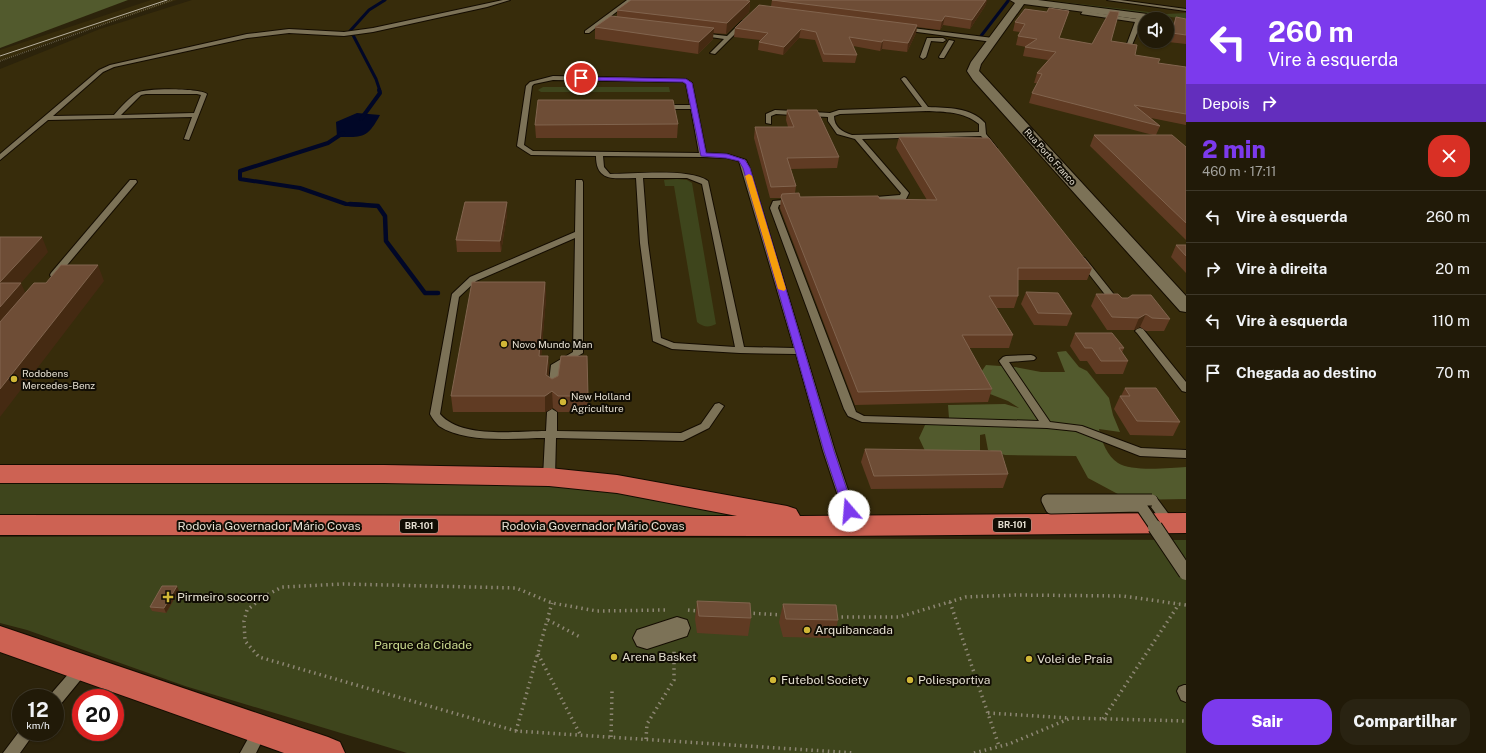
<!DOCTYPE html>
<html lang="pt">
<head>
<meta charset="utf-8">
<style>
  body { margin:0; font-family:"Public Sans",sans-serif; background:#292312; color:#f1f3f6; height:100vh; display:flex; flex-direction:column; font-size:15px; white-space:nowrap }
  * { box-sizing:border-box; margin:0 }
  p { font-size:13px; color:#a2a19c }
  .icon { flex:none; width:22px; height:22px; fill:none; stroke:currentColor; stroke-width:2; stroke-linecap:round; stroke-linejoin:round }
  .map { position:relative; flex:1; overflow:hidden }
  .side { display:flex; flex-direction:column; background:#211a08; width:300px }
  .side>* { flex:none }
  .top-card { background:#7c3aed; color:#fff; overflow:hidden }
  .buttons { position:absolute; left:1138px; top:12px; display:grid; gap:8px }
  .buttons a { display:grid; place-items:center; width:36px; height:36px; border-radius:50%; background:#211a08; box-shadow:0 1px 3px #0004,0 0 0 1px #3e3829; font-size:20px }
  .speed { position:absolute; left:12px; top:689px; display:flex; gap:8px; font-size:20px; font-weight:700; text-align:center }
  .speed>* { display:grid; place-content:center; width:52px; height:52px; border-radius:50%; background:#211a08; box-shadow:0 1px 3px #0004,0 0 0 1px #3e3829; line-height:1 }
  .speed small { font-size:10px; font-weight:400 }
  .speed .limit { border:6px solid #d22; background:#fff; color:#111 }
  .pin { position:absolute; display:grid; place-items:center; width:34px; height:34px; color:#fff; margin:-17px; border:2px solid #fff; border-radius:50%; box-shadow:0 1px 4px #0007 }
  .me { position:absolute; width:44px; margin:-22px; rotate:342deg; stroke-linejoin:round; filter:drop-shadow(0 0 3px #0008) }
  .turn { display:flex; align-items:center; gap:14px; height:84px; padding:0 16px; font-size:18px }
  .turn .icon { width:52px; height:52px; stroke-width:2.5 }
  .turn b { display:block; font-size:28px; line-height:34px }
  .then { display:flex; align-items:center; height:38px; padding:0 16px; background:#0003; gap:8px; font-size:15px }
  .round { display:grid; place-items:center; flex:none; width:42px; height:42px; border-radius:16px; background:#292312 }
  .head { display:flex; align-items:center; justify-content:space-between; height:68px; padding:0 16px }
  h1 { font-size:24px; font-weight:800; line-height:30px; color:#7c3aed }
  .primary-button { display:flex; gap:8px; margin-top:auto; padding:8px 16px }
  .primary-button a { flex:1; height:46px; border-radius:16px; background:#7c3aed; color:#fff; font-size:16px; font-weight:800; line-height:46px; text-align:center }
  .primary-button a+a { background:#292312; color:#f1f3f6 }
  ul { padding:0; list-style:none }
  li { display:flex; align-items:center; gap:12px; height:52px; padding:0 16px; border-top:1px solid #3e3829 }
  li div { flex:1 }
  li b { display:block; font-size:15px }
  li em { font-style:normal }
  main { display:flex; flex:1; min-height:0 }
  .map>svg:first-child { display:block }
</style>
</head>
<body>
<main>
<div class="map">
<svg width="1186" height="753" viewBox="0 0 1186 753">
  <rect width="100%" height="100%" fill="#2c230b"/>
  <g fill="#372c0b" fill-rule="evenodd">
    <polygon points="151,0 177,0 56,40 0,61 0,50"/>
    <path d="M192,0H1186V520L882,526L0,475V69L100,29ZM1145,19H1167V41H1145Z"/>
  </g>
  <g fill="#3e451c">
    <polygon points="1045,0 1166,14 1186,13 1186,19"/>
    <polygon points="543,87 669,87 670,92 541,92 538,90"/>
    <path d="M677,179L687,180L692,183L716,324C709,328 703,327 697,322L674,186H665L664,180Z"/>
    <polygon points="0,474 549,477 838,526 0,518"/>
    <polygon points="177,536 1186,540 1186,753 407,753 185,686 27,630 0,623 0,537"/>
  </g>
  <g fill="#525a2d">
    <polygon points="0,0 128,0 0,48"/>
    <path d="M1066,351L1079,367L1087,371L1109,398L1113,415L1120,432L1099,429C1102,442 1107,456 1118,463C1131,472 1170,468 1186,467V499L1129,500L1088,478L1076,456L1005,455L988,450L985,434L980,435V457L926,453L919,438L925,425L949,418L948,405L1005,404L1019,408L1008,401L990,394L979,375L986,365L1015,367L1041,372H1065L1057,352Z"/>
  </g>
  <path fill="#010727" d="M357,113L380,115C367,139 363,137 337,137L336,122Z"/>
  <g fill="none" stroke-linecap="round" stroke-linejoin="round">
    <g stroke="#010727" stroke-width="3">
      <polyline points="350,31 369,10 385,0"/>
      <polyline points="353,35 376,79 380,91"/>
      <polyline points="981,36 1008,1"/>
    </g>
    <g stroke="#010727" stroke-width="4">
      <polyline points="361,119 380,93 379,90"/>
      <polyline points="343,133 328,143 240,171 240,179 300,188 346,204 366,205"/>
    </g>
    <polyline stroke="#010727" stroke-width="4.5" points="350,204 378,206 385,216 386,241 425,293 438,293"/>
    <g stroke="#140c00" stroke-width="2">
      <g id="lane">
        <path d="M503,0H510L487,7L373,32L344,36L289,33L247,38L114,67L103,72L53,116L114,115C120,108 129,98 137,93C145,88 199,88 207,94L189,140L184,139L192,117L48,120L0,160V154L99,70L110,65L247,34L289,29L344,32L373,28ZM146,94H197L201,95L194,113L121,115L141,95Z"/>
        <polygon points="627,0 632,0 589,33 585,33 585,31"/>
        <polygon points="1107,0 1120,0 1186,9 1186,11"/>
        <polygon points="1083,11 1136,19 1138,15 1142,15 1142,21 1130,50 1125,49 1135,22 1081,14"/>
        <polygon points="742,21 747,22 715,54 710,53 724,39 697,35 700,33 727,36"/>
        <polygon points="904,27 993,38 996,40 993,42 902,30 902,28"/>
        <polygon points="927,38 943,38 946,40 943,42 931,41 926,57 923,59 920,57"/>
        <polygon points="949,40 954,41 944,58 940,58 939,57"/>
        <path d="M553,76L686,79L692,83L706,153L727,154L746,160L750,169L835,451L860,526L858,529L854,530L850,529L848,526L823,451L796,354L740,353L672,349L653,341L640,243L636,178C616,178 596,183 596,156L531,155L517,146L526,86L530,82ZM553,80L683,82L686,84L690,105H662L659,107L662,109H691L699,153L533,151L524,145L532,86L534,84ZM603,156L703,157L727,158L739,161L794,348L744,347L708,181C690,168 634,174 610,174L604,167ZM643,178H687L702,184L735,347L674,343L661,338L648,243Z"/>
        <path d="M904,77L906,78L928,107C948,108 971,107 985,123L986,134L997,148L996,149H992L981,136L862,139L909,193L906,199H903L867,202H864V198L900,195L901,193L855,139L837,134L828,121V117L776,114L771,116V124L766,123V114L775,110L830,113L839,110L922,107L901,79ZM926,111C945,112 963,111 979,124V132L852,135C842,132 834,127 834,116L840,114Z"/>
        <polygon points="130,180 136,180 137,182 57,277 51,277 50,275 51,273"/>
        <path d="M576,180H582L583,182V353L561,366L558,390L553,393L549,392L548,390L551,365L573,352L575,238L476,281L459,297L440,414C461,439 516,431 546,431L547,412L552,409L557,412V431L681,433L701,424L715,404L719,403L724,406L709,428L683,441L556,438L555,477L553,480H545L543,477L545,438C515,438 466,444 439,426C436,423 432,418 430,414L452,294L470,277L575,232Z"/>
        <polygon points="793,199 796,199 796,203 779,205 778,208 856,412 864,416 1039,421 999,361 1003,357 1006,356 1031,355 1034,356 1036,358 1034,360 1009,362 1050,422 1082,426 1141,448 1186,450 1186,458 1140,456 1076,431 1047,428 862,422 848,416 844,409 770,208 773,201"/>
        <polygon points="1082,257 1085,258 1120,302 1122,304 1120,306 1114,306 1078,260"/>
        <polygon points="1140,328 1143,329 1186,382 1186,392 1182,391 1137,333 1135,331 1137,329"/>
        <polygon points="1152,496 1156,497 1173,520 1175,523 1173,526 1169,527 1165,526 1148,503 1146,500 1148,497"/>
        <polygon points="82,662 87,664 89,668 87,672 60,705 55,706 55,698 49,698 50,695 77,664"/>
        <polygon points="1184,685 1186,685 1186,702 1181,700 1177,691 1179,687"/>
        <polygon points="260,724 265,726 267,731 256,753 240,753 255,726"/>
        <polygon points="21,729 21,732 35,732 20,753 3,753"/>
      </g>
    </g>
    <g stroke="#140c00" stroke-width="2">
      <g id="street">
        <polygon points="1010,0 1038,0 1163,16 1168,19 1167,21 1167,19 1145,20 1024,4 981,64 979,71 1186,296 1186,312 1180,311 973,80 967,71 971,62 1015,3"/>
        <polygon points="677,617 687,620 690,628 687,636 647,649 637,646 633,638 637,630"/>
      </g>
    </g>
    <g stroke="#140c00" stroke-width="2">
      <g id="highway">
        <polygon points="0,465 384,465 549,468 617,475 787,506 796,509 800,516 1186,513 1186,533 838,536 0,535 0,515 737,516 617,493 549,486 384,483 0,483"/>
        <polygon points="0,626 328,737 340,742 345,753 284,753 0,652"/>
      </g>
    </g>
    <polyline stroke="#8d8673" stroke-width="1.5" stroke-dasharray="0.5 1.5" stroke-linecap="butt" points="0,61 172,0"/>
    <g stroke="#8d8673" stroke-width="3.5" stroke-dasharray="1.5 4" stroke-linecap="butt">
      <polyline points="950,602 999,746"/>
      <polyline points="665,610 597,611 552,603 516,588 344,584 282,587 263,597 247,610 244,621 245,641 259,657 516,731 855,753"/>
      <polyline points="688,610 699,611"/>
      <polyline points="748,613 783,615"/>
      <polyline points="836,617 899,617 966,597 1015,595 1123,596 1186,605"/>
      <polyline points="548,620 580,637"/>
      <polyline points="538,654 581,736"/>
      <polyline points="988,713 1069,718"/>
      <polyline points="1103,719 1179,604"/>
      <polyline points="516,731 552,603"/>
      <polyline points="611,737 612,691"/>
      <polyline points="646,739 647,724 674,680 674,648"/>
      <polyline points="974,753 1009,744 1071,718 1186,721"/>
    </g>
    <use href="#lane" fill="#7c7257" fill-rule="evenodd"/>
    <use href="#street" fill="#7c7257" fill-rule="evenodd"/>
    <use href="#highway" fill="#cd6253" fill-rule="evenodd"/>
    <polyline stroke="#b9b2a2" stroke-width="1" points="0,56 167,0"/>
    <g stroke="#140c00" stroke-width="13" stroke-linecap="butt">
      <polyline id="lane-bridge-far1" points="1152,500 1047,500 1051,508 1141,506 1156,528"/>
    </g>
    <g stroke="#140c00" stroke-width="16" stroke-linecap="butt">
      <polyline id="lane-bridge" points="1155,527 1186,573"/>
    </g>
    <use href="#lane-bridge-far1" stroke="#7c7257" stroke-width="11"/>
    <use href="#lane-bridge" stroke="#7c7257" stroke-width="14"/>
  </g>
  <g fill="#603b23">
    <polygon points="772,0 987,0 985,6 970,29 943,25 940,30 917,27 916,33 907,52 882,49 880,51 853,46 857,55 855,63 823,62 815,40 799,38 783,55 758,50 759,42 760,40 734,37 735,28 771,6"/>
    <polygon points="750,1 749,12 726,34 713,33 713,39 698,54 595,39 595,27 617,16 617,10"/>
    <polygon points="1069,11 1059,39 1092,44 1111,41 1135,55 1158,63 1186,67 1186,125 1151,118 1160,126 1156,135 1186,147 1186,240 1090,146 1094,135 1153,135 1029,103 1032,93 1037,83 1034,83 1037,73 1048,60 1023,56 1025,47 1026,47 1016,45 1018,36 1020,32 1013,31 1015,22 1047,12"/>
    <polygon points="1176,17 1186,19 1186,44 1168,42"/>
    <polygon points="787,110 839,157 837,168 791,169 796,186 795,193 800,197 880,199 927,200 896,148 899,137 1092,268 1087,280 1018,280 1018,296 1014,308 996,308 1013,335 1009,348 969,348 992,389 988,402 855,405 780,208 781,198 770,198 754,138 755,127 788,127 786,120"/>
    <polygon points="678,124 677,138 536,138 535,125"/>
    <polygon points="507,214 501,252 457,252 456,240"/>
    <polygon points="1176,245 1186,245 1186,273 1171,257"/>
    <polygon points="545,282 546,298 541,356 548,356 549,372 548,377 552,379 558,376 587,356 588,412 558,412 553,408 545,412 453,412 451,396"/>
    <polygon points="1026,292 1072,314 1067,326 1034,325 1021,304"/>
    <polygon points="1096,294 1122,298 1170,319 1164,331 1146,331 1140,327 1134,330 1107,330 1091,306"/>
    <polygon points="1075,333 1124,348 1122,353 1128,361 1123,374 1096,374 1087,361 1080,361 1070,346"/>
    <polygon points="1125,388 1180,422 1173,436 1130,435 1114,409 1120,396 1121,396"/>
    <polygon points="865,449 1008,474 1003,488 871,489 861,462"/>
    <polygon points="179,591 166,613 152,611 150,607"/>
    <polygon points="697,601 751,618 748,636 697,633 695,619"/>
    <polygon points="783,604 838,620 834,638 783,637 779,622"/>
  </g>
  <g fill="#452a12">
    <polygon points="986,0 987,0 985,6 970,29 972,20"/>
    <polygon points="750,1 749,12 726,34 727,23"/>
    <polygon points="945,16 943,25 940,30 942,21"/>
    <polygon points="917,25 916,33 907,52 908,43"/>
    <polygon points="714,28 713,39 698,54 699,42"/>
    <polygon points="801,29 799,38 783,55 784,47"/>
    <polygon points="883,40 882,49 880,51 882,42"/>
    <polygon points="507,202 507,214 501,252 500,241"/>
    <polygon points="42,237 48,252 21,283 28,299 0,332 0,282"/>
    <polygon points="98,265 104,281 0,417 0,389"/>
    <polygon points="545,282 546,298 540,372 539,356"/>
    <polygon points="1146,314 1140,327 1134,330 1139,318"/>
    <polygon points="548,356 549,372 547,392 546,375"/>
    <polygon points="552,391 553,408 545,412 545,396"/>
    <polygon points="177,586 179,591 166,613 164,608"/>
  </g>
  <g fill="#6e4d36" stroke="#81644e">
    <polygon points="631,0 745,0 750,1 727,23 617,10"/>
    <polygon points="772,0 986,0 972,20 945,16 942,21"/>
    <polygon points="759,5 917,25 908,43 883,40 882,42 849,37 857,55 824,54 816,32 801,29 784,47 759,42 768,33 735,28"/>
    <polygon points="1049,8 1069,11 1059,38 1092,44 1110,11 1119,12 1111,41 1137,45 1135,55 1160,59 1158,63 1186,67 1186,114 1134,105 1160,126 1032,93 1042,74 1037,73 1056,52 1025,47 1037,39 1018,36 1025,24 1015,22 1025,9 1047,12"/>
    <polygon points="611,16 714,28 699,42 595,27"/>
    <polygon points="1176,17 1186,19 1186,35 1172,33"/>
    <polygon points="538,100 673,100 678,124 535,125"/>
    <polygon points="787,110 817,110 839,157 787,158 796,186 771,187 755,127 794,127"/>
    <polygon points="1094,135 1172,135 1186,147 1186,223"/>
    <polygon points="899,137 989,138 1092,268 1018,268 1018,296 989,296 1013,335 962,335 992,389 858,392 781,197 782,194 799,193 800,197 878,196 880,199 937,200"/>
    <polygon points="465,202 507,202 500,241 456,240"/>
    <polygon points="0,237 42,237 0,282"/>
    <polygon points="1176,245 1186,245 1186,256"/>
    <polygon points="61,265 98,265 0,389 0,322 34,283 46,283"/>
    <polygon points="472,282 545,282 539,356 548,356 546,375 552,379 558,376 561,356 587,356 588,396 558,396 552,391 545,396 451,396"/>
    <polygon points="0,283 21,283 0,307"/>
    <polygon points="1026,292 1058,293 1072,314 1038,313"/>
    <polygon points="1096,294 1118,294 1122,298 1128,298 1132,295 1151,295 1170,319 1152,318 1146,314 1139,318 1112,317"/>
    <polygon points="1075,333 1112,333 1124,348 1119,348 1128,361 1101,361 1092,348 1085,348"/>
    <polygon points="1125,388 1156,388 1180,422 1137,421 1120,396 1130,396"/>
    <polygon points="865,449 1001,451 1008,474 874,476"/>
    <polygon points="162,586 177,586 164,608 150,607"/>
    <polygon points="697,601 750,603 751,618 699,616"/>
    <polygon points="783,604 836,605 838,620 786,619"/>
  </g>
  <polygon fill="#7c3aed" stroke="#51269a" points="581,77 686,79 692,83 706,153 727,154 745,160 750,168 834,451 854,511 853,513 849,515 844,511 824,451 743,168 739,161 726,158 701,156 686,84 683,82 579,80"/>
  <polygon fill="#f59e0b" points="749,174 752,176 786,289 784,291 778,289 745,176"/>
  <g fill="#d1b736" stroke="#110d04" stroke-width="1.5">
    <circle cx="504" cy="344" r="4"/>
    <circle cx="14" cy="379" r="4"/>
    <circle cx="563" cy="402" r="4"/>
    <path d="M166 591h4v4h4v4h-4v4h-4v-4h-4v-4h4z"/>
    <circle cx="807" cy="630" r="4"/>
    <circle cx="614" cy="657" r="4"/>
    <circle cx="1029" cy="659" r="4"/>
    <circle cx="773" cy="680" r="4"/>
    <circle cx="910" cy="680" r="4"/>
  </g>
  <g text-anchor="middle" stroke-width="4" stroke-linejoin="round" paint-order="stroke">
    <g font-size="9" fill="#e4ded0" stroke="#110d04">
      <text transform="translate(1050 157) rotate(48)" y="3">Rua Porto Franco</text>
    </g>
    <g fill="#110d04" stroke="#a59f93" stroke-width="1">
      <rect x="993" y="518" width="38" height="14" rx="3"/>
      <rect x="400" y="519" width="38" height="14" rx="3"/>
    </g>
    <g font-size="9" font-weight="bold" fill="#e4ded0">
      <text x="1012" y="528">BR-101</text>
      <text x="419" y="529">BR-101</text>
    </g>
    <g font-size="10" fill="#e4ded0" stroke="#110d04" text-anchor="start">
      <text x="512" y="348">Novo Mundo Man</text>
      <text x="22" y="377">Rodobens<tspan x="22" dy="12">Mercedes-Benz</tspan></text>
      <text x="571" y="400">New Holland<tspan x="571" dy="12">Agriculture</tspan></text>
    </g>
    <g font-size="12" fill="#e4ded0" stroke="#110d04">
      <text x="269" y="530">Rodovia Governador Mário Covas</text>
      <text x="593" y="530">Rodovia Governador Mário Covas</text>
    </g>
    <g font-size="12" fill="#e4ded0" stroke="#110d04" text-anchor="start">
      <text x="177" y="601">Pirmeiro socorro</text>
      <text x="815" y="634">Arquibancada</text>
      <text x="622" y="661">Arena Basket</text>
      <text x="1037" y="663">Volei de Praia</text>
      <text x="781" y="684">Futebol Society</text>
      <text x="918" y="684">Poliesportiva</text>
    </g>
    <g font-size="12" fill="#ccdb90" stroke="#110d04">
      <text x="423" y="649">Parque da Cidade</text>
    </g>
  </g>
</svg>
<div class="buttons">
<a><svg class="icon" aria-label="sound" viewBox="0 0 24 24"><path d="M4 9h4l5-4v14l-5-4H4zM17 9q2 3 0 6"/></svg></a>
</div>
<div class="speed"><div>12<small>km/h</small></div><div class="limit">20</div></div>
<div class="pin" style="left:581px;top:78px;background:#d93025"><svg class="icon" aria-label="arrive" viewBox="0 0 24 24"><path d="M6 21V4h12l-3 4 3 4H6"/></svg></div>
<svg class="me" style="left:849px;top:511px" viewBox="-20 -20 40 40"><circle r="19" fill="#fff"/><path d="M0-13L10 11 0 6-10 11z" fill="#7c3aed"/></svg>
</div>
<section class="side">
<div class="top-card">
<div class="turn"><svg class="icon" aria-label="left" viewBox="0 0 24 24"><path d="M17 20v-9H6M10 6l-5 5 5 5"/></svg><div><b>260 m</b>Vire à esquerda</div></div>
<div class="then">Depois<svg class="icon" aria-label="right" viewBox="0 0 24 24"><path d="M7 20v-9h11M14 6l5 5-5 5"/></svg></div>
</div>
<div class="head"><div><h1>2 min</h1><p>460 m · 17:11</p></div><a class="round" style="background:#d93025;color:#fff"><svg class="icon" aria-label="close" viewBox="0 0 24 24"><path d="M6 6l12 12M18 6L6 18"/></svg></a></div>
<ul>
<li><svg class="icon" aria-label="left" viewBox="0 0 24 24"><path d="M17 20v-9H6M10 6l-5 5 5 5"/></svg><div><b>Vire à esquerda</b></div><em>260 m</em></li>
<li><svg class="icon" aria-label="right" viewBox="0 0 24 24"><path d="M7 20v-9h11M14 6l5 5-5 5"/></svg><div><b>Vire à direita</b></div><em>20 m</em></li>
<li><svg class="icon" aria-label="left" viewBox="0 0 24 24"><path d="M17 20v-9H6M10 6l-5 5 5 5"/></svg><div><b>Vire à esquerda</b></div><em>110 m</em></li>
<li><svg class="icon" aria-label="arrive" viewBox="0 0 24 24"><path d="M6 21V4h12l-3 4 3 4H6"/></svg><div><b>Chegada ao destino</b></div><em>70 m</em></li>
</ul>
<div class="primary-button"><a>Sair</a><a>Compartilhar</a></div>
</section>
</main>
</body>
</html>
